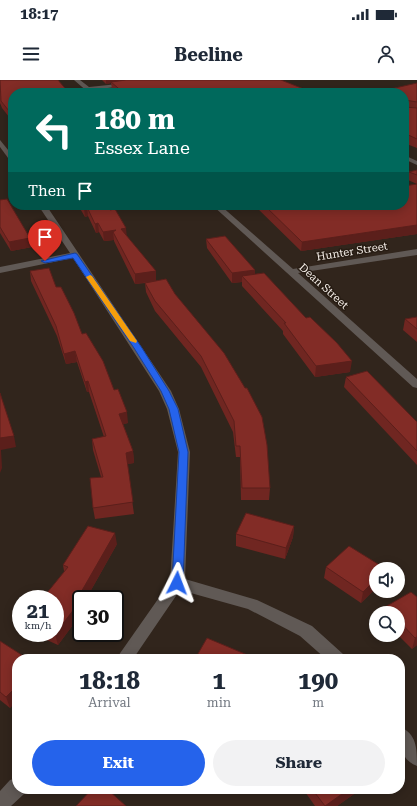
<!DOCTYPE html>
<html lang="en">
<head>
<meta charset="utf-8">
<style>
  body { margin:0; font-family:"Roboto Serif",serif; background:#f2f2f3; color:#1f2937; height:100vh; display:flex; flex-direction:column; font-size:15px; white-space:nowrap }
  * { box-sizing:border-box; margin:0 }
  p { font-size:13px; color:#747a83 }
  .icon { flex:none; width:22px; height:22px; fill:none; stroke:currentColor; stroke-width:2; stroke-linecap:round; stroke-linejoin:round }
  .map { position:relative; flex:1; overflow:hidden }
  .details { position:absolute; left:12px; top:574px; width:393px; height:140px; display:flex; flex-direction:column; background:#fff; border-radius:16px; box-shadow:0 2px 10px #0003 }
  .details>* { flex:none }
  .guide { position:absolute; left:8px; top:8px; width:401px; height:122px; border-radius:16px; box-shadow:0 2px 10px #0003; background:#00695c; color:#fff; overflow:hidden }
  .controls { position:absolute; left:369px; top:482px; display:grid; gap:8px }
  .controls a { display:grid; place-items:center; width:36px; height:36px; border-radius:50%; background:#fff; box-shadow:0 2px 10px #0003; font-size:20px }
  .speed { position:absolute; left:12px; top:510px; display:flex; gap:8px; font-size:20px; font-weight:700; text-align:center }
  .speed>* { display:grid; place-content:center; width:52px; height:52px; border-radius:50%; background:#fff; box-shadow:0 2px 10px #0003; line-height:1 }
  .speed small { font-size:10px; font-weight:400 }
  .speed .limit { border:2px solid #111; border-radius:6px; background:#fff; color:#111 }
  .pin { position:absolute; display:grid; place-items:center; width:34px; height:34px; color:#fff; margin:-41px -17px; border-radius:50% 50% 50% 0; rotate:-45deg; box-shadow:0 0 4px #0007 }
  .pin .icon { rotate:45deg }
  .me { position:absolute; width:44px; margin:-22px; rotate:3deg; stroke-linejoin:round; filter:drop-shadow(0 0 3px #0008) }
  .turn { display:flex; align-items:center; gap:14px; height:84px; padding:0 20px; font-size:18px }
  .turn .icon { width:52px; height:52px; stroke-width:2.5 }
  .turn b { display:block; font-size:28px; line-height:34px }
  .then { display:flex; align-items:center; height:38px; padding:0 20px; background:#0003; gap:8px; font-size:15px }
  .eta { display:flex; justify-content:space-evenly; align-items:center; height:68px; text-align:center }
  .eta b { font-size:24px; font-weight:700; line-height:28px }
  .primary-button { display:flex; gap:8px; margin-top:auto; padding:8px 20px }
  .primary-button a { flex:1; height:46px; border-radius:24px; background:#2563eb; color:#fff; font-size:16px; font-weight:700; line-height:46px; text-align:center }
  .primary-button a+a { background:#f2f2f3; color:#1f2937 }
  .status { display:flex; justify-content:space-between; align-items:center; height:28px; padding:0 20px; background:#fff; direction:ltr }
  .status svg { height:11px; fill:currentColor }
  header { display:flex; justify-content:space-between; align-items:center; height:52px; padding:0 20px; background:#fff; font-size:18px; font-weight:700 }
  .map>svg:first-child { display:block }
</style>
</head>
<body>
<div class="status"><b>18:17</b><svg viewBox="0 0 49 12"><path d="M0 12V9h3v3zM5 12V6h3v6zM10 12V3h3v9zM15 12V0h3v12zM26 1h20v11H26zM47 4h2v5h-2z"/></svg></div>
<header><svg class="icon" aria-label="menu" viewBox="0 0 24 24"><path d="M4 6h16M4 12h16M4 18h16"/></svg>Beeline<svg class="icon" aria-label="person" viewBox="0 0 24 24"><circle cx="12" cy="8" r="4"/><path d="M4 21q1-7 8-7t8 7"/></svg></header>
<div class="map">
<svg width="417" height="726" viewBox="0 0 417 726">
  <rect width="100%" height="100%" fill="#31251c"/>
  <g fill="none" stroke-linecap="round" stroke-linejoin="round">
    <g fill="#605955" fill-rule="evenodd">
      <polygon points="74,0 80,0 89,7 128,3 131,5 92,10 95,13 89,13"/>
      <polygon points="0,60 13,76 13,83 11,82 0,67"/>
      <polygon points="404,75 417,81 417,85 404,79"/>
      <polygon points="38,125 46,125 171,311 179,329 190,372 185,499 257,520 312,546 343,574 345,579 326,579 300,556 248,529 180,510 133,579 116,579 170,502 178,372 167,329 159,311 73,178 0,193 0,187 70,173"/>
      <polygon points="212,125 220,125 293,189 417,169 417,175 298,193 417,299 417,308 413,307"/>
      <path d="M400,647C417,654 417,669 417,686C399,679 400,663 400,647Z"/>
      <polygon points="17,698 17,709 25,709 24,714 11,726 0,726 0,711 10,700"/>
    </g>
  </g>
  <g fill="#702621">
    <polygon points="0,0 13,13 13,42 2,28 0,23"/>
    <polygon points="102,0 281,0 314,13 116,13 112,9 111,3 106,4"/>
    <polygon points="417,3 417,68 404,63 404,13"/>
    <polygon points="417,90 417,154 301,171 254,125 404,125 417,104 408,100 409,92"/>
    <polygon points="0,120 30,158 32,167 11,171 0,153"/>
    <polygon points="78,125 108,125 110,130 127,156 156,201 166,199 270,408 269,420 241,420 240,377 236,377 233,352 201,287 155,231 146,212 145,203 135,204 114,161 114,160 104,161 99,152 96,153 88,136 85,137"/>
    <polygon points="206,159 255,190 255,194 350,292 315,297 283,254 283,251 242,206 242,202 232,203 207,168"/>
    <polygon points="30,191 56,207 82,254 114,310 128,343 123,344 133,371 134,383 127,384 134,434 95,439 93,428 101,397 93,370 92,359 104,357 89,312 87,312 77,282 66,284 57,256 31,201"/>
    <polygon points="417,237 417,262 403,250 405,239"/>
    <polygon points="346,297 417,342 417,385 344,307"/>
    <polygon points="294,446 293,457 285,479 236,466 236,454"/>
    <polygon points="117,464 86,519 81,519 81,534 58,565 31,553 55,553 64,491 63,485"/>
    <polygon points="326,487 376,489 376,508 361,523 324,498"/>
    <polygon points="417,517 417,565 412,569 398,555 398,533 384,533 385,527"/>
    <polygon points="0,561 17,579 17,620 10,628 0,620"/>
    <polygon points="303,709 355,709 354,714 337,726 315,726"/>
  </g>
  <g fill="#5b1f1b">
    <polygon points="106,0 146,0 111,2 111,3 106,4"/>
    <polygon points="87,127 88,136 85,137 84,128"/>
    <polygon points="98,143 99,152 96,153 95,144"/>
    <polygon points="417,145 417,154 301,171 302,162"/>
    <polygon points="126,148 127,158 121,149"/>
    <polygon points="116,150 113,152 114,160 104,161 103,152"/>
    <polygon points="30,158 32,167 11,171 9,162"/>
    <polygon points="255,190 255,199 242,196 242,202 232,203 232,193"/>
    <polygon points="156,191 156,201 135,204 135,194"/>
    <polygon points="75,271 77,282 66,284 64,274"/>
    <polygon points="352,281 350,292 315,297 316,286"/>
    <polygon points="88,301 89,312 87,312 85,302"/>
    <polygon points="127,332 128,343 120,345 119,334"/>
    <polygon points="14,356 16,367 1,370 2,388 0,393 0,358"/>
    <polygon points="133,371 134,383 127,384 126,373"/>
    <polygon points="294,446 293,457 285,479 286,468"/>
    <polygon points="115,453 117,464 86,519 81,519 80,514"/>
    <polygon points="376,499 376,508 361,523 363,512"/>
    <polygon points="81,520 81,534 58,565 55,554"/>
    <polygon points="417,557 417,565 412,569 415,558"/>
    <polygon points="17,606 17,620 10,628 6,617"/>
    <polygon points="349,709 355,709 354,714 337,726 325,726"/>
  </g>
  <g fill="#822c26" stroke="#5b1f1b">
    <polygon points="0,0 58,0 69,13 13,13 13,36 1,21"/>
    <polygon points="126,0 281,0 314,13 124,13 111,2"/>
    <polygon points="417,3 417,22 405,20 404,27 417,28 417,59 404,53 404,13 373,13"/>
    <polygon points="417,90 417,95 409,92"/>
    <polygon points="417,104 417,145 302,162 264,125 404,125 404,106"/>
    <polygon points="7,119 30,158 9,162 0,147 0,120"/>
    <polygon points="82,125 108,125 110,130 115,129 126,148 121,149 156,191 135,194 113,152 116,150 103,152 98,143 95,144 87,127 84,128"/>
    <polygon points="225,156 255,190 232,193 206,159"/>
    <polygon points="49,188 56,207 61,207 74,233 82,254 86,253 103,281 114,310 118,309 127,332 119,334 133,371 126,373 133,422 93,428 90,398 103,397 92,359 106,356 88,301 85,302 75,271 64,274 56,246 30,191"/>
    <polygon points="264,193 306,238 310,237 337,263 352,281 316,286 284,243 286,243 242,196"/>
    <polygon points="166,199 175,214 224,273 245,308 247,308 262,337 267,365 270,408 242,408 240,366 236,366 234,341 201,276 155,221 145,203"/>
    <polygon points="417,237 417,249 405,239"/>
    <polygon points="367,291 417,342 417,371 346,297"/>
    <polygon points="0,313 14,356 0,358"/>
    <polygon points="246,433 294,446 286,468 236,454"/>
    <polygon points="88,446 115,453 80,514 84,516 81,519 81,520 55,554 53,553 55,553 55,519 42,519 68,487 63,485"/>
    <polygon points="349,466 386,489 376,489 376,499 363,512 326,487"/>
    <polygon points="411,512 417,517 417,557 415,558 398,540 398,533 391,533 385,527"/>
    <polygon points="207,558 257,579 195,579"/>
    <polygon points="0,561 28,579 17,579 17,606 6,617 0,612"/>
    <polygon points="92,709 107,709 126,726 76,726"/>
    <polygon points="312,709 349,709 325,726"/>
  </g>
  <polygon fill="#2563eb" stroke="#184099" points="75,173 77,174 142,268 169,311 178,329 188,372 183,503 181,506 173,506 172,503 179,372 169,329 161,311 134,268 73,178 45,183 41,181"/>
  <polygon fill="#f59e0b" points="90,195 92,196 137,261 136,263 130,261 86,197"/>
  <g text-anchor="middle" stroke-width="3" stroke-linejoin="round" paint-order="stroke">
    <g font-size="11" fill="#f6efe9" stroke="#271c13">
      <text transform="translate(352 171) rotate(-9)" y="4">Hunter Street</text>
      <text transform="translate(324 206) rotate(42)" y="4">Dean Street</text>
    </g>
  </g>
</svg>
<div class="controls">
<a><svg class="icon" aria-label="sound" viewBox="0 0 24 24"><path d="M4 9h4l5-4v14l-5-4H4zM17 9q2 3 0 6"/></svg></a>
<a><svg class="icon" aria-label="search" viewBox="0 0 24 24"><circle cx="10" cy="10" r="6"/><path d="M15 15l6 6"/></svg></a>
</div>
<div class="speed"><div>21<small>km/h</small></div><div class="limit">30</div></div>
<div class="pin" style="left:45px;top:181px;background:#d93025"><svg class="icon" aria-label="arrive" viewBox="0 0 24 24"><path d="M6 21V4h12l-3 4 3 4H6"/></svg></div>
<svg class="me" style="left:177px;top:503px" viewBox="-20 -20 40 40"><path d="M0-17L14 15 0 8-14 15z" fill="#2563eb" stroke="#fff" stroke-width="4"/></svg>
<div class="guide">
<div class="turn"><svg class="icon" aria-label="left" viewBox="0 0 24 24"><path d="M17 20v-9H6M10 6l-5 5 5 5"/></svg><div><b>180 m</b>Essex Lane</div></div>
<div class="then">Then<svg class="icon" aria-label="arrive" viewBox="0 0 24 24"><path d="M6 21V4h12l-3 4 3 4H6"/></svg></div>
</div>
<section class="details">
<div class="eta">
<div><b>18:18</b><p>Arrival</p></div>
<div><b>1</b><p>min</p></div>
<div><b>190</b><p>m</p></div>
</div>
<div class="primary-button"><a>Exit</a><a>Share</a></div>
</section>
</div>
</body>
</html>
